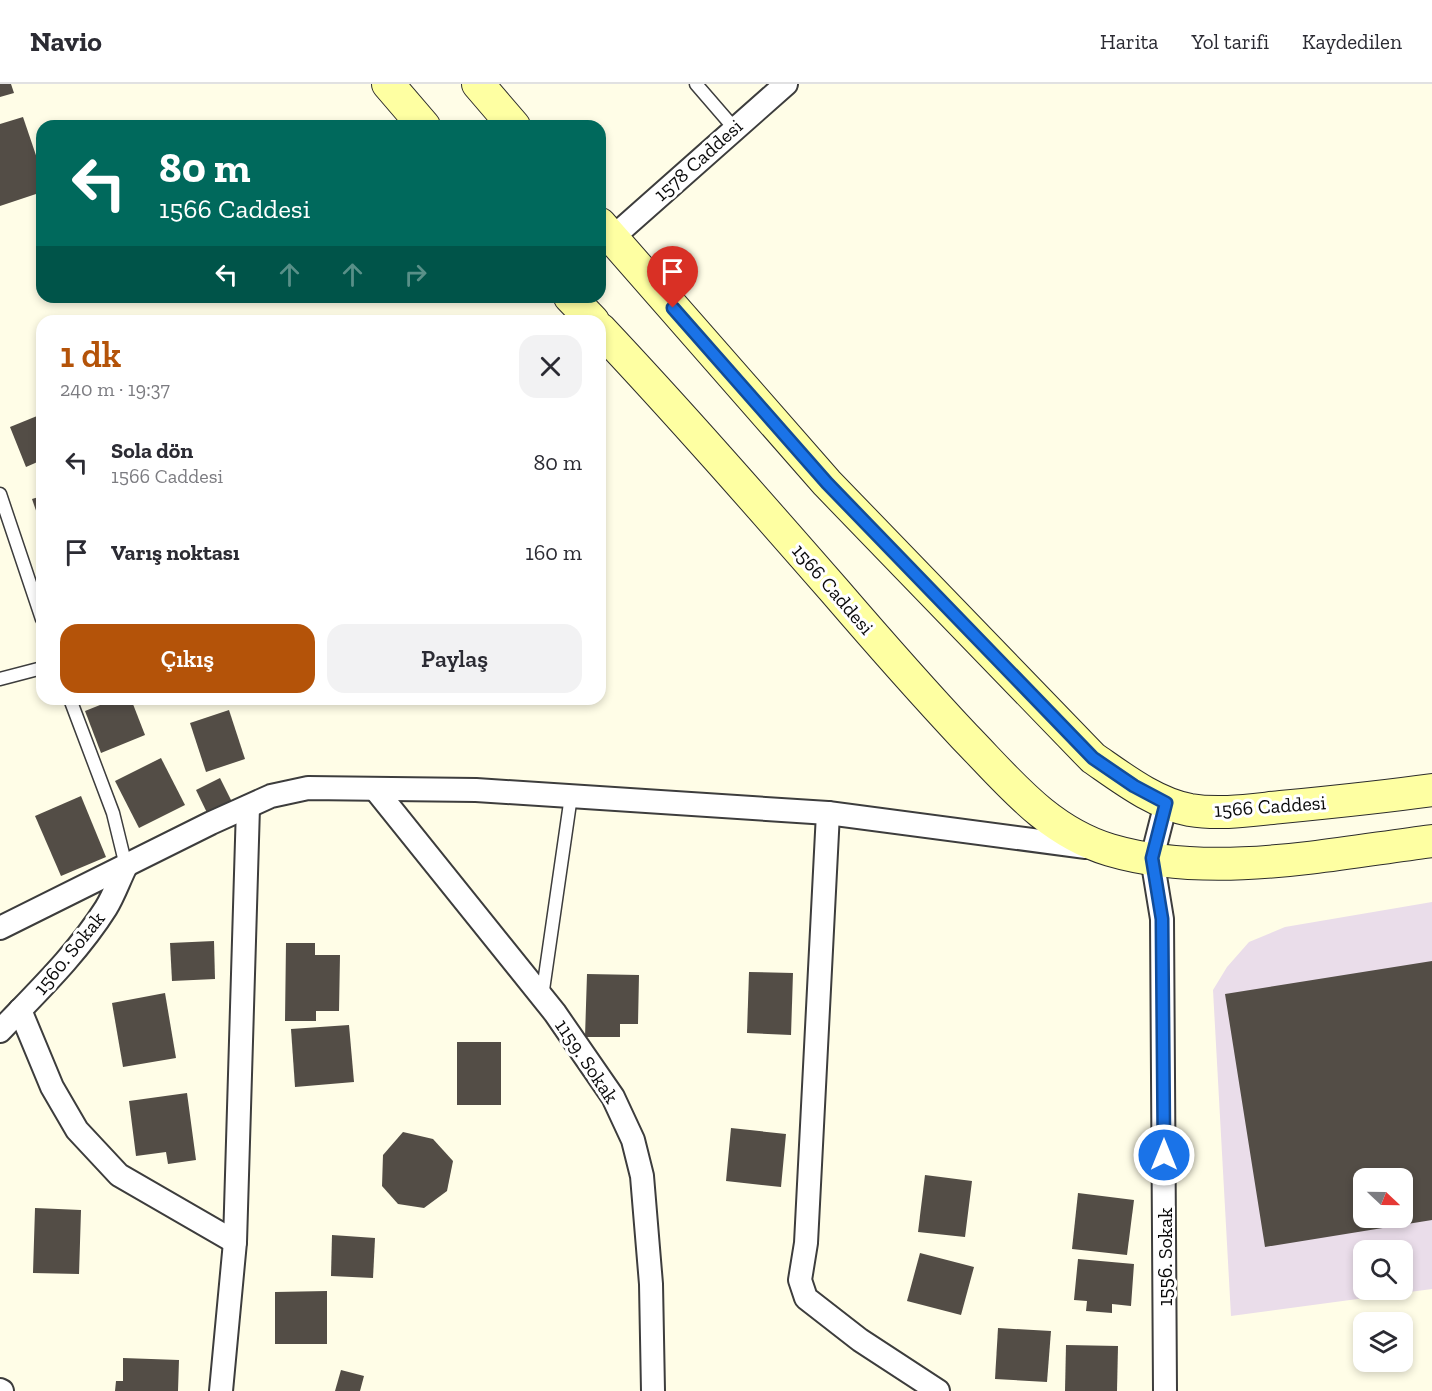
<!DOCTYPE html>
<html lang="tr">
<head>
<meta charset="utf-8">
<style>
  body { margin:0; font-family:"Zilla Slab",serif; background:#f2f2f3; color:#2b2b33; height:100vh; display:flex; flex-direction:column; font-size:22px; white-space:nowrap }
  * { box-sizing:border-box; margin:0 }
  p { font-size:20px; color:#7c7c81 }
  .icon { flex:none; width:33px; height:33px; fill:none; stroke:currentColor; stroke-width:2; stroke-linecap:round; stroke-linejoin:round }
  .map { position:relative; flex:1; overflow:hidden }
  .sheet { position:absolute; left:36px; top:231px; width:570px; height:390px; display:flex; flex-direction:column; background:#fff; border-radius:18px; box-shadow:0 3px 9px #0003 }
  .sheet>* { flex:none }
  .banner { position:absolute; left:36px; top:36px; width:570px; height:183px; border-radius:18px; box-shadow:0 3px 9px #0003; background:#00695c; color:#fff; overflow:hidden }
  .needle { width:39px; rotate:112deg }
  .tools { position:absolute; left:1353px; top:1084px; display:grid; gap:12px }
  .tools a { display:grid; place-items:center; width:60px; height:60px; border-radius:12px; background:#fff; box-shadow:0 3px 9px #0003; font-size:30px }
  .pin { position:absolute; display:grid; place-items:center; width:51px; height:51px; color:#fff; margin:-62px -26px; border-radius:50% 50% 50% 0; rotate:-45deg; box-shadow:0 0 6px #0007 }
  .pin .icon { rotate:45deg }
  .me { position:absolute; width:66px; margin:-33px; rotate:0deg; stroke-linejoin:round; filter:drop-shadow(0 0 4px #0008) }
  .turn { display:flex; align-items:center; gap:21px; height:126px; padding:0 24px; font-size:27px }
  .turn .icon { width:78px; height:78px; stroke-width:2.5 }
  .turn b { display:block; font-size:42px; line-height:51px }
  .lanes { display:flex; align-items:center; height:57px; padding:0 24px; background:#0003; justify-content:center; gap:30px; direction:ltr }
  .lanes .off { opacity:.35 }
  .round { display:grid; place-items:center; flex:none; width:63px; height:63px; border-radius:18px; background:#f2f2f3 }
  .head { display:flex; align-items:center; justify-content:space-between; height:102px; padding:0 24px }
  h1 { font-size:36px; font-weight:600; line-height:45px; color:#b45309 }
  .action { display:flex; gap:12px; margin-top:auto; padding:12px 24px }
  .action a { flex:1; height:69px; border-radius:18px; background:#b45309; color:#fff; font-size:24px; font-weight:600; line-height:69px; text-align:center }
  .action a+a { background:#f2f2f3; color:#2b2b33 }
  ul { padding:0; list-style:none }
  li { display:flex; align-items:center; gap:18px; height:90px; padding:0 24px }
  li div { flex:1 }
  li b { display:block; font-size:22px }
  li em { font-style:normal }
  header { display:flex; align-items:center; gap:36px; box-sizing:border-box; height:84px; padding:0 30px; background:#fff; border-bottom:2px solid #e1e1e2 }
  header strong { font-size:28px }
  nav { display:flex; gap:33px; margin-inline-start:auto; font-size:21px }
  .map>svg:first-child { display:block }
</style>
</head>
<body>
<header>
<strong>Navio</strong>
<nav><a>Harita</a><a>Yol tarifi</a><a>Kaydedilen</a></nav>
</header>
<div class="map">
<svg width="1432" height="1307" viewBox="0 0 1432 1307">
  <rect width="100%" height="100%" fill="#fffde7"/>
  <path fill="#eaddea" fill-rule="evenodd" d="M1432,818V1205L1231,1232L1213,906L1227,883L1249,858L1285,843ZM1364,1095H1402V1134H1364ZM1364,1167H1402V1206H1364Z"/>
  <g fill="#534d46" fill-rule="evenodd">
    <polygon points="0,0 11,0 14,9 0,13"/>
    <polygon points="23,33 42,89 42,108 0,122 0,40"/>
    <polygon points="42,330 42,376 26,383 10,343"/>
    <polygon points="42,412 42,444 32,415"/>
    <polygon points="115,615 131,615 145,651 101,669 85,627"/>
    <polygon points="229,626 245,675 206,688 190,639"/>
    <polygon points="161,674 185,721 139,744 115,697"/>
    <polygon points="220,694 235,724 211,737 196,706"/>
    <polygon points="81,712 106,773 61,792 35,732"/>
    <polygon points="214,857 215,895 172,897 170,859"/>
    <polygon points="286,859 315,859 315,871 340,871 339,927 316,927 316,937 285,937"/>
    <path d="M1432,877V1136L1265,1163L1225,910ZM1364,1095H1402V1134H1364Z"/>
    <polygon points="749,888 793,889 791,951 747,949"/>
    <polygon points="587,890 639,891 638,940 620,940 620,953 585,953"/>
    <polygon points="165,909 176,974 123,983 112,919"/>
    <polygon points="349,941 354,998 295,1003 291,945"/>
    <rect x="457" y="958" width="44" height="63"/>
    <polygon points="187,1009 196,1076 168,1080 166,1068 136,1072 129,1017"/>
    <polygon points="731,1044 786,1050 781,1103 726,1097"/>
    <polygon points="403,1048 433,1055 453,1077 447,1107 424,1124 398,1120 382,1102 383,1071"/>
    <polygon points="925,1091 972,1097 965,1153 918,1148"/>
    <polygon points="1078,1109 1134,1116 1127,1171 1072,1165"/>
    <polygon points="35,1124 81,1126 79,1190 33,1189"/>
    <polygon points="332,1151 375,1154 373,1194 331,1192"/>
    <polygon points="920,1169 974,1183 961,1231 907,1217"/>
    <polygon points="1078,1175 1134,1180 1131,1222 1112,1220 1112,1229 1086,1227 1087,1217 1074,1216"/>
    <polygon points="327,1207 327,1260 275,1260 275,1208"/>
    <polygon points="998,1244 1051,1247 1047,1298 995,1295"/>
    <polygon points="1066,1261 1118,1262 1117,1307 1065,1307"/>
    <polygon points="123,1274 179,1276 178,1307 115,1307 116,1297 123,1297"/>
    <polygon points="341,1286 364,1292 360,1307 335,1307"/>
  </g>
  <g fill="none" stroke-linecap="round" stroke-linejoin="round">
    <g stroke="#3d3d3d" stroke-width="15">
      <g id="lane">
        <polyline points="696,0 734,44"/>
        <polyline points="0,410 42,535"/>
        <polyline points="0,595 42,584"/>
        <polyline points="70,615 113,729 126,782"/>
        <polyline points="542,913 571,712"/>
      </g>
    </g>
    <g stroke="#3d3d3d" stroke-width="26">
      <g id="street">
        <polyline points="612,154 786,0"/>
        <polyline points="375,705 555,929 613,1013 633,1056 642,1092 651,1200 653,1307"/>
        <polyline points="828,729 806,1159 800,1196 806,1214 860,1256 938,1307"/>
        <polyline points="0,844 211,739 271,712 308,704 476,706 828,729 1086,763"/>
        <polyline points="20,926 52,1003 77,1046 119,1091 235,1158"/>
        <path d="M0,947C37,908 77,870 106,824C114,811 119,796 126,782"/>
        <polyline points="0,1306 2,1307"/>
        <polyline points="221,1307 235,1158 248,723"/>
        <polyline points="1165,1307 1162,835 1152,774 1166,719"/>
      </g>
    </g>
    <g stroke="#2c2c2c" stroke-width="34">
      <g id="secondary">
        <polyline points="388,0 424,42"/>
        <polyline points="478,0 514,42"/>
        <path d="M600,140L827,399L1093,674C1122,694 1154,719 1190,726C1220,731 1251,726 1281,723C1332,718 1382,713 1432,706"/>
        <polyline points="570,213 593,237"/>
        <path d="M600,245C680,330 757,418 834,506C877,556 920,605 965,653C1009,698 1047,747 1110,766C1212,796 1329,770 1432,757"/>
      </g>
    </g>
    <use href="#lane" stroke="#fff" stroke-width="12"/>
    <use href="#street" stroke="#fff" stroke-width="22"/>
    <use href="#secondary" stroke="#feffa2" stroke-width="32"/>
  </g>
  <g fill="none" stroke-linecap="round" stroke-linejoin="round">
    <g stroke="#114b97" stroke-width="15">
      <polyline id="route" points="673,224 827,399 1093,674 1134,702 1166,719 1152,774 1162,835 1164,1071"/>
    </g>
    <use href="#route" stroke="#1a73e8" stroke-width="10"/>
  </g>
  <g text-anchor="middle" stroke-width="6" stroke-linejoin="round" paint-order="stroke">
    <g font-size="20" fill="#0a0a0a" stroke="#fff">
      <text transform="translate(698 76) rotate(-42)" y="7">1578 Caddesi</text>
      <text transform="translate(833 505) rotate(49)" y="7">1566 Caddesi</text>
      <text transform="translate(1270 722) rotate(-4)" y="7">1566 Caddesi</text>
      <text transform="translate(69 869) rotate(-51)" y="7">1560. Sokak</text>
      <text transform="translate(587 977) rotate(56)" y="7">1159. Sokak</text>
      <text transform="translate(1165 1173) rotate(-90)" y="7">1556. Sokak</text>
    </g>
  </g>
</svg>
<div class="tools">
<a><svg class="needle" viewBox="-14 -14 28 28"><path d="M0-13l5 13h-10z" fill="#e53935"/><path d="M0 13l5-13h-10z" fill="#7c7c81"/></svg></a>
<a><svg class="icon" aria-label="search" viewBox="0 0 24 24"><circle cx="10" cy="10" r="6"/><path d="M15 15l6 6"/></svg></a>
<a><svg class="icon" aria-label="layers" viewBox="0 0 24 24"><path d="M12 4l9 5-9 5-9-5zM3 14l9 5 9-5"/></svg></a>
</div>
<div class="pin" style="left:673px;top:224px;background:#d93025"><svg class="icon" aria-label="arrive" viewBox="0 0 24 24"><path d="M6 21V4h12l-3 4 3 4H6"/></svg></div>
<svg class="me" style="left:1164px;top:1071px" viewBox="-20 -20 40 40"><circle r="17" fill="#1a73e8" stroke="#fff" stroke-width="3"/><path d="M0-11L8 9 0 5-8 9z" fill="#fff"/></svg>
<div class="banner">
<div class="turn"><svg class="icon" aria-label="left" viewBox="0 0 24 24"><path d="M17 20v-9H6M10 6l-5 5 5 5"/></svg><div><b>80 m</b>1566 Caddesi</div></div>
<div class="lanes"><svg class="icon" aria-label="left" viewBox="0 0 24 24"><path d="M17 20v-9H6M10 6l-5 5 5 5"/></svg><svg class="icon off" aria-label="ahead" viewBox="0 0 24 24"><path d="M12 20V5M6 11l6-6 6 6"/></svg><svg class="icon off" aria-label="ahead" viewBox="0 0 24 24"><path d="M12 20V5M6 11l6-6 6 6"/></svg><svg class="icon off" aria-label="right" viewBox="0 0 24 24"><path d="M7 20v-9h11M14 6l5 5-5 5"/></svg></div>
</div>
<section class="sheet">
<div class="head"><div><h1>1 dk</h1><p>240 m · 19:37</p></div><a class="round"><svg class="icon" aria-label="close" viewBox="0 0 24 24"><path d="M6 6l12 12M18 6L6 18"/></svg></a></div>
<ul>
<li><svg class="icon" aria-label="left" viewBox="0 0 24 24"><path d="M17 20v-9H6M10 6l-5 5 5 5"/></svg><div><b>Sola dön</b><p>1566 Caddesi</p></div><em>80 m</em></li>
<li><svg class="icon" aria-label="arrive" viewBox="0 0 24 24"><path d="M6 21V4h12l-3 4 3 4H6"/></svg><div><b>Varış noktası</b></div><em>160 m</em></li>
</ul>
<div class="action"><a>Çıkış</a><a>Paylaş</a></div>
</section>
</div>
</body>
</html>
